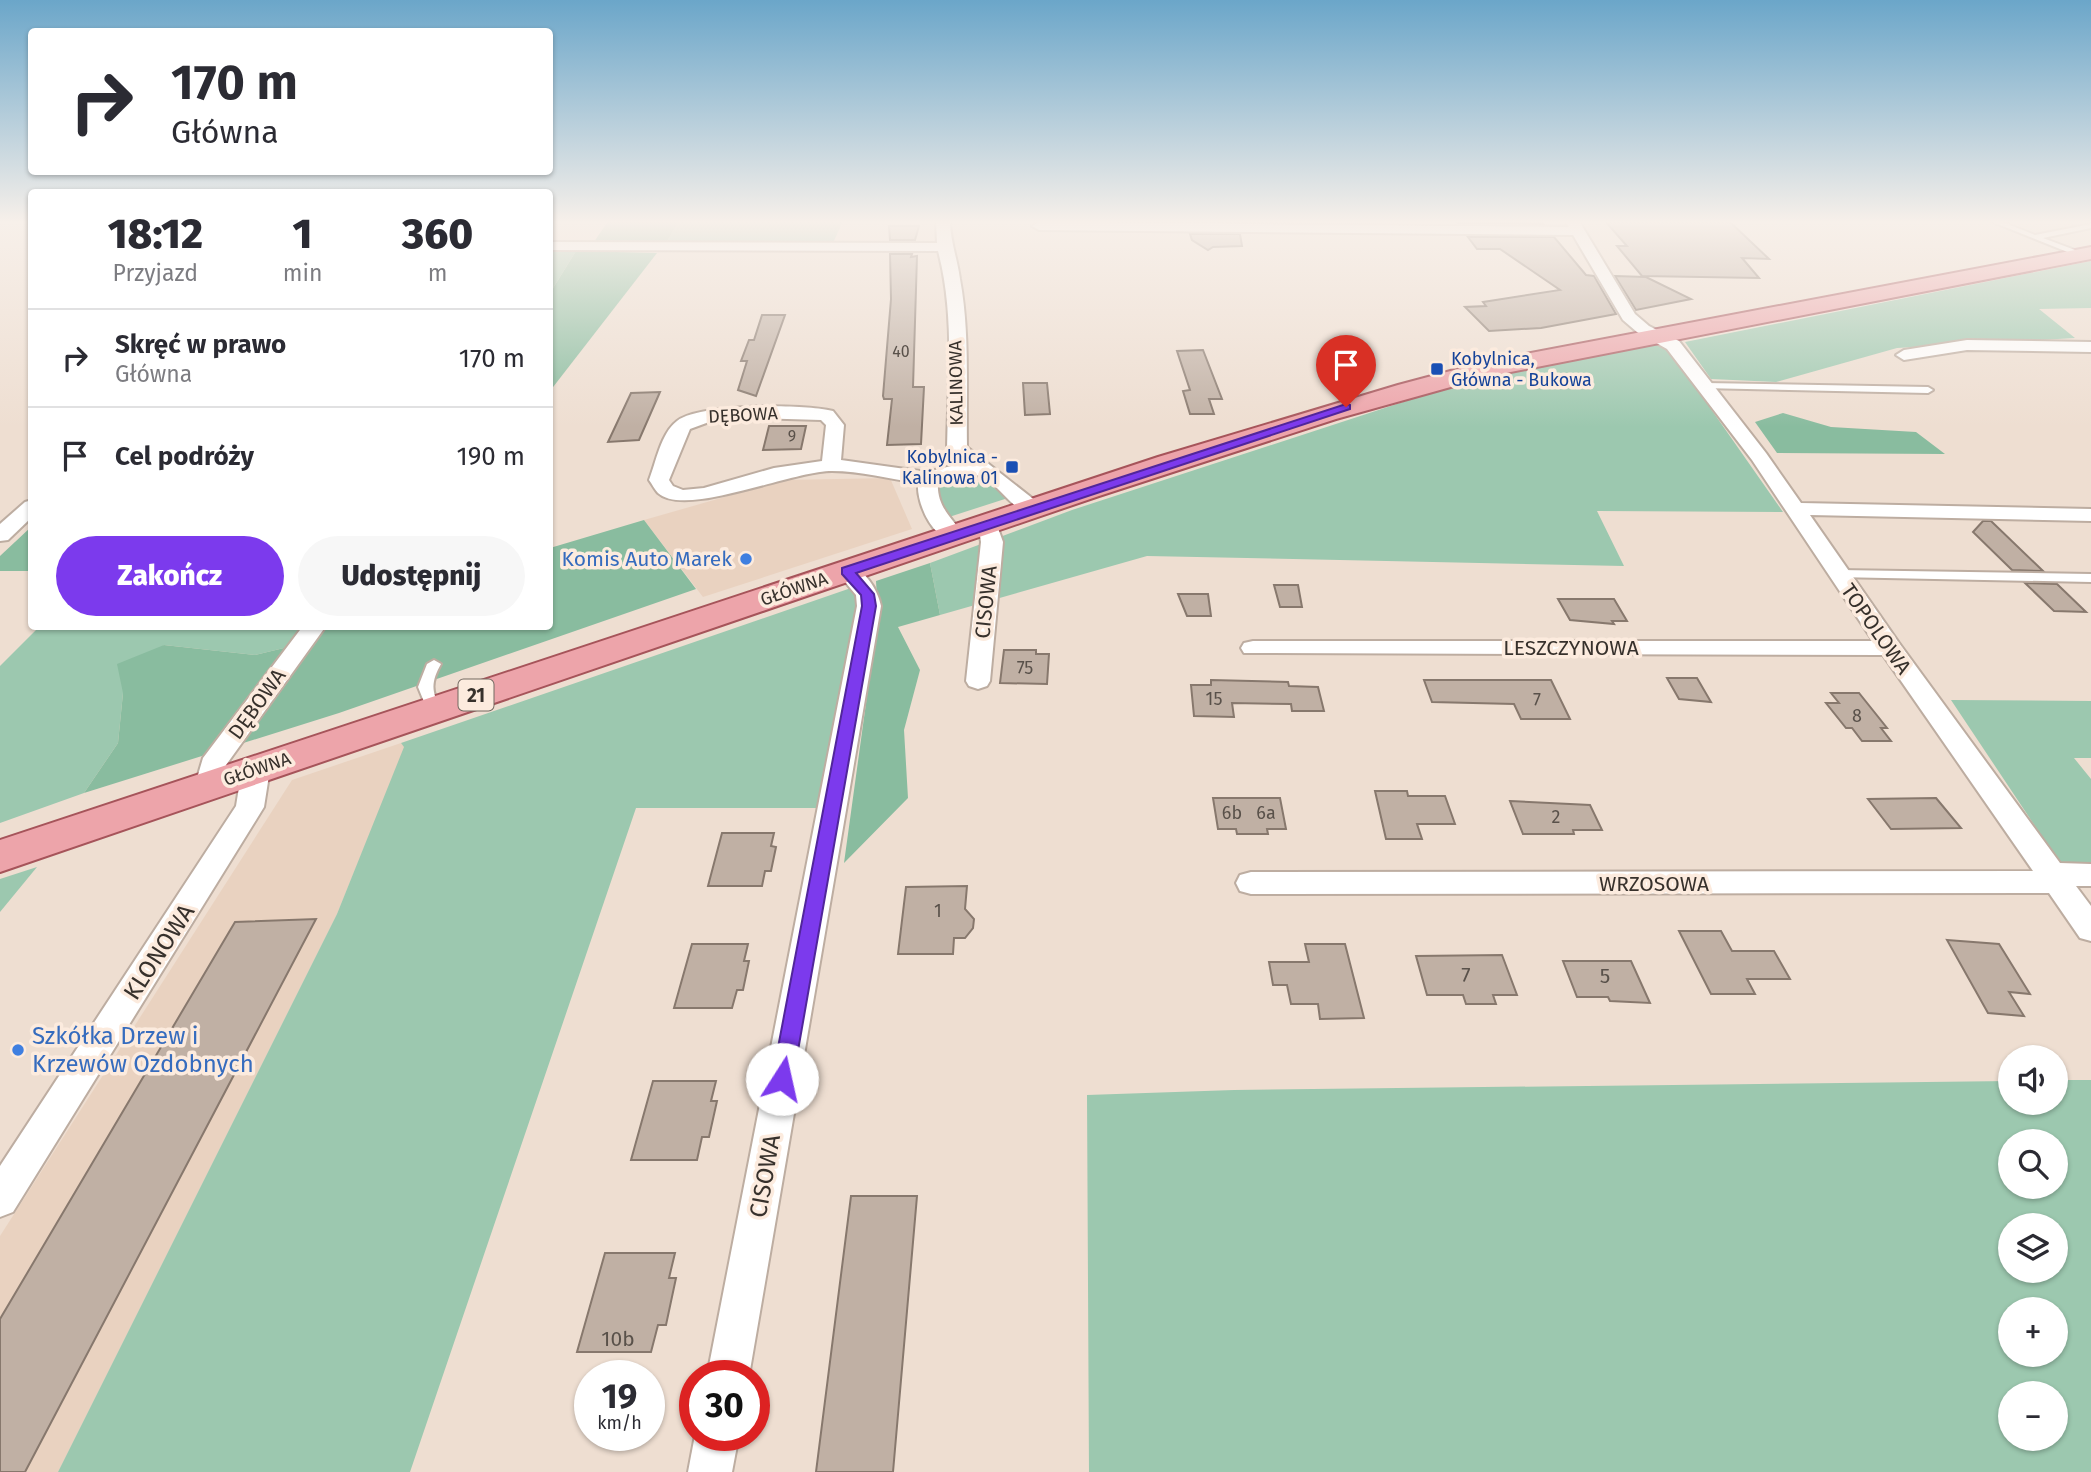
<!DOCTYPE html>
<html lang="pl">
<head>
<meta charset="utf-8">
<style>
  body { margin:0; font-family:"Fira Sans",sans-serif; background:#f7f7f7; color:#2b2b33; height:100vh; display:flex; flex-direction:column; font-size:26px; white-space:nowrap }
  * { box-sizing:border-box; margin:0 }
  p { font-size:23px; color:#7c7c81 }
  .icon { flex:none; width:38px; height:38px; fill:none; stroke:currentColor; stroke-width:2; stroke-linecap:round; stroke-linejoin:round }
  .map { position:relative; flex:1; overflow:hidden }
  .side { position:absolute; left:28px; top:189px; width:525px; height:441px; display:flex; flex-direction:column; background:#fff; border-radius:7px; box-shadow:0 2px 5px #0004 }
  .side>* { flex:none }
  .banner { position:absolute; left:28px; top:28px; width:525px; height:147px; border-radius:7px; box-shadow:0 2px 5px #0004; background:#fff; color:#2b2b33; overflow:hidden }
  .fabs { position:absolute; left:1998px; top:1045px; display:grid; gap:14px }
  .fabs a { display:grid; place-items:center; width:70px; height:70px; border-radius:50%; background:#fff; box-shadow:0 2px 5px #0004; font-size:35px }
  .speed { position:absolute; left:574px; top:1360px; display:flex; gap:14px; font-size:35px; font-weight:700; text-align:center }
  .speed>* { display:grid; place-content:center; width:91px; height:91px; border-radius:50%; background:#fff; box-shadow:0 2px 5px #0004; line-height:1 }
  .speed small { font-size:18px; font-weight:400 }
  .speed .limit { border:10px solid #d22; background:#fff; color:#111 }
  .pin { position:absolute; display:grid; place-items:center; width:60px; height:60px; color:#fff; margin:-72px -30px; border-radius:50% 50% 50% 0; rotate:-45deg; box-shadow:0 0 7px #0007 }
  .pin .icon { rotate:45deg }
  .me { position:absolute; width:77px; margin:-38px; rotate:10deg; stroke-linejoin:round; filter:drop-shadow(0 0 5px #0008) }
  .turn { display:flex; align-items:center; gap:24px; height:147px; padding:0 28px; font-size:32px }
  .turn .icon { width:91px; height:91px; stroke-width:2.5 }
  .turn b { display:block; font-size:49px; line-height:60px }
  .eta { display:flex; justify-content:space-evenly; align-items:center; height:119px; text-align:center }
  .eta b { font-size:42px; font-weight:800; line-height:49px }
  .primary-button { display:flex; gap:14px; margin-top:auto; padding:14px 28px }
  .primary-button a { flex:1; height:80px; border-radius:42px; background:#7c3aed; color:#fff; font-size:28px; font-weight:800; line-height:80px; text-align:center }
  .primary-button a+a { background:#f7f7f7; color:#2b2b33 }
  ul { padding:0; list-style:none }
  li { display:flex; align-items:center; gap:21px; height:98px; padding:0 28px; border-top:2px solid #e1e1e2 }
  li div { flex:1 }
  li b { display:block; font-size:26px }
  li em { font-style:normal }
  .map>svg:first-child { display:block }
</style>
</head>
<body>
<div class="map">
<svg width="2091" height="1472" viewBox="0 0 2091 1472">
  <rect width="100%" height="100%" fill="#eeded1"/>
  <g fill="#e9d2c0">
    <polygon points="890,478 912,529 703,597 644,520 784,480"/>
    <polygon points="401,743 405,747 337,914 58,1472 0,1472 0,1236 292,780"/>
  </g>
  <g fill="#9cc8af" fill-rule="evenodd">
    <polygon points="679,221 843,221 833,243 666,243"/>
    <polygon points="550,251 576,251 550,293"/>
    <polygon points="2091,261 2091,308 2039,309 2075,338 1897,348 1776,382 1711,379 1685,342"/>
    <polygon points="1646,343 1658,343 1669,349 1783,512 1597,511 1624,566 1147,556 940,615 930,563 1072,510 1455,385"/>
    <polygon points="958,480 987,483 1008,498 949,517 939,503 937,490 949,481"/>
    <polygon points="851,588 857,596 859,612 821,808 636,808 410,1472 58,1472 337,914 404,747 401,743"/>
    <polygon points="39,627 327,627 317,640 255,655 164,645 123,693 118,743 84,793 0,823 0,666"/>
    <polygon points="1951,700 2091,701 2091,758 2074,758 2091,779 2091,865 2061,865"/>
    <polygon points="37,867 0,912 0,879"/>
    <path d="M2056,1080H2091V1472H1089L1087,1095L1234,1090L2011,1081V1102H2056ZM2056,1141V1186H2011V1141ZM2011,1225H2056V1270H2011ZM2011,1309H2056V1354H2011ZM2056,1393V1438H2011V1393Z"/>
  </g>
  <g fill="#89bc9f">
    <polygon points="608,221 679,221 666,243 594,242"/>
    <polygon points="576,251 657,253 550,391 550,293"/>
    <polygon points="1783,413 1831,427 1916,432 1945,454 1777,453 1755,422"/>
    <polygon points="644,520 696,589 339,713 84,793 118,743 123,693 117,664 164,645 255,655 317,640 327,627 550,626 550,548"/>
    <polygon points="31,527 31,571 0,571 0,556"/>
    <polygon points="930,563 940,615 898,627 920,670 904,730 908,798 844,863 878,616 876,581"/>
  </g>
  <g fill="#c0b0a4" stroke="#87786d" stroke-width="2">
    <polygon points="1456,221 1540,221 1543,224 1458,223"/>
    <polygon points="1605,221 1729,221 1769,259 1742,258 1759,278 1642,276 1617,246 1627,246"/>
    <polygon points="889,226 919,226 915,240 890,240"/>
    <polygon points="1190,234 1240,234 1242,246 1213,247 1208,250 1192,240"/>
    <polygon points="1468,237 1554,237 1586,275 1594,276 1616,314 1541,328 1489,331 1465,307 1486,306 1483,302 1560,290 1500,249 1477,249"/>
    <polygon points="890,254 912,254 911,257 917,256 913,387 924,387 921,444 887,445 892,399 884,399 883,396 891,299"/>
    <polygon points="1615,276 1646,277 1691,299 1636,310"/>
    <polygon points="762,315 785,315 756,396 738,390 747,361 741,361 749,340 754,340"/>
    <polygon points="1203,350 1222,399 1209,399 1214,414 1190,414 1183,391 1190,390 1177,351"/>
    <polygon points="1023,383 1047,383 1050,414 1025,415"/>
    <polygon points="660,392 639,440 608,442 631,393"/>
    <polygon points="769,426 806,426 801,449 763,450"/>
    <polygon points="1983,521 1991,521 2043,571 2012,570 1973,532"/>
    <polygon points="2025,583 2057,584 2086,612 2054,611"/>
    <polygon points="1274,585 1298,585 1302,607 1280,607"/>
    <polygon points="1178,594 1208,594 1211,616 1187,616"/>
    <polygon points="1558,599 1614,599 1627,621 1612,621 1614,624 1570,620"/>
    <polygon points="1004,650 1036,650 1036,654 1049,654 1047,684 1000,683"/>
    <polygon points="1667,678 1697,678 1711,702 1679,699"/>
    <polygon points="1211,680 1288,682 1289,686 1318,687 1324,711 1292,711 1291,704 1232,703 1234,717 1194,716 1191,685 1211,685"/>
    <polygon points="1424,680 1551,680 1570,719 1521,719 1514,704 1432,702"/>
    <polygon points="1831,693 1859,693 1887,728 1881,728 1891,741 1862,741 1852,728 1846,728 1826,703 1839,703"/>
    <polygon points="1375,791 1407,791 1408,796 1445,796 1455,824 1417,824 1422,839 1386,839"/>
    <polygon points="1213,798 1280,798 1286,829 1267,829 1268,834 1237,834 1236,829 1218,829"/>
    <polygon points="1936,798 1961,828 1891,829 1868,799"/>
    <polygon points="1510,801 1590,805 1602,830 1573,830 1574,834 1523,834"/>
    <polygon points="722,833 774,833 771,846 776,847 771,871 765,871 762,886 708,886"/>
    <polygon points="967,886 965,909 974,919 973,928 965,938 954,938 953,954 898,954 906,887"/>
    <polygon points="316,919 25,1472 0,1472 0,1319 235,922"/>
    <polygon points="1679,931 1721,931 1732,951 1774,951 1790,979 1747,979 1755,994 1711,994"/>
    <polygon points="1947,940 1999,944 2030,994 2009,992 2024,1016 1988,1013"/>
    <polygon points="692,944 748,944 744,961 749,961 743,990 737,990 732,1008 674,1008"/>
    <polygon points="1305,944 1345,944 1364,1018 1320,1019 1318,1004 1291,1004 1287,985 1273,985 1269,962 1309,962"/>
    <polygon points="1502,955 1517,995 1493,995 1496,1004 1466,1004 1463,995 1427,995 1416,956"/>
    <polygon points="1563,961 1631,961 1650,1003 1610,1001 1608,997 1577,997"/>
    <polygon points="653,1081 716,1081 711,1101 717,1101 709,1137 702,1137 697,1160 631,1160"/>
    <polygon points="851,1196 917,1196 893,1472 816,1472"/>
    <polygon points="605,1253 675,1253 669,1278 676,1278 666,1325 658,1325 651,1352 577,1352"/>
  </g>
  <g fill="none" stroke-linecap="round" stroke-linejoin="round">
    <g stroke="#bdada1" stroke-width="4">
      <g id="lane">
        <polygon points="1990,221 2000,221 2035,235 2091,224 2091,228 2043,238 2083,253 2084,255 2080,257"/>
        <polygon points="1705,383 1928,387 1933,390 1928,393 1702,388 1700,386"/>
        <polygon points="1839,570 2091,574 2091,582 1835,577 1835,571"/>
        <path d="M434,660L441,664C431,682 431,691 441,709L434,713L427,709L418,687L427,664Z"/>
      </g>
    </g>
    <g stroke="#bdada1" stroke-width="4">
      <g id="street">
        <path d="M936,221H950C951,245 957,257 960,279C970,332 966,393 967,447L1041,505L1044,509L1041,513C1014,520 1000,480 976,475C964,472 949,478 938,481C936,506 951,517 964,535L961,540C935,546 916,504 918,483C890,479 860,471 832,471C791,471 685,518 658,493C655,490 652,484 649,480C656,462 661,433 677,421C700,403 804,404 833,411L844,425L841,460L927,472L963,463L947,449C948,384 955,314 938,251L550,250V242L937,243ZM752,418L821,420L826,425L822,461L774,468L704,488L683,490L673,486L669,480L690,429L709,422Z"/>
        <polygon points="1565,221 1579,221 1635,314 1649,326 1679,341 1766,453 1801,503 2091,509 2091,521 1810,515 1899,643 2060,863 2091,864 2091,886 2076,886 2091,906 2091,941 2080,938 2049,893 1251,894 1240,891 1236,883 1240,875 1251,872 2033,871 1883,655 1244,653 1241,648 1244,643 1253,641 1873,641 1752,460 1667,349 1637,332 1623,320 1573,235 1039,230 1032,226 1039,222 1569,227"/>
        <polygon points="1967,340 2091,342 2091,352 1967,350 1904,360 1896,355 1904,350"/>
        <polygon points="32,500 32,517 8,540 0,541 0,524 25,502"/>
        <polygon points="988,518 995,520 1003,542 990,681 987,686 978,689 969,686 966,681 981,542 978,524 981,520"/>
        <path d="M847,564C864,568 878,590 881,606L749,1376H707L857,606L856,595L836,571L839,566Z"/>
        <polygon points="303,626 326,626 226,765 219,792 209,794 199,792 195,785 203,758"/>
        <polygon points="256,760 266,763 270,769 264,807 13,1212 0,1217 0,1166 236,806 242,769 246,763"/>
        <polygon points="695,1435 739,1435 732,1472 688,1472"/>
      </g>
    </g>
    <g stroke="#a6545a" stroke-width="4">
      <polygon id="primary" points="2091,247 2091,259 1490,376 1336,419 1099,496 0,872 0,840 1158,457 1398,385 1488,361"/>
    </g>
    <use href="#lane" fill="#fff" fill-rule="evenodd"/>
    <use href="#street" fill="#fff" fill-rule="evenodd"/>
    <use href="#primary" fill="#eda4aa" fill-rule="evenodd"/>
  </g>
  <linearGradient id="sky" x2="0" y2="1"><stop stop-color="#6ba6c9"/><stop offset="0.52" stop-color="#f7f0ea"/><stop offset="1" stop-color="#f7f0ea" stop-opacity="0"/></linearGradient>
  <rect width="2091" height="427" fill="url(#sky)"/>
  <polygon fill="#7c3aed" stroke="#51269a" stroke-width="2" points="1346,404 1350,405 1350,409 856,573 874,594 876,606 793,1079 790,1085 782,1088 775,1085 772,1079 862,606 861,595 842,574 842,568"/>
  <g fill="#1a4fb4" stroke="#fcebde" stroke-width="2.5">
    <rect x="1430" y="362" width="14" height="14" rx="3.5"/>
    <rect x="1005" y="460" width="14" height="14" rx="3.5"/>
  </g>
  <g fill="#3f7fe0" stroke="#fcebde" stroke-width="2.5">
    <circle cx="746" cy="559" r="7"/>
    <circle cx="18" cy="1050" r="7"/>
  </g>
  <g text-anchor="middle" stroke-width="7" stroke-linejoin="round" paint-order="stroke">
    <g font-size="16" fill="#59514a">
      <text x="901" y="357">40</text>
      <text x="792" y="442">9</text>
    </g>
    <g font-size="18" fill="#164399" stroke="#fcebde" text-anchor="start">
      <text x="1451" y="365">Kobylnica,<tspan x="1451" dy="21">Główna - Bukowa</tspan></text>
      <text x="998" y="463" text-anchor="end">Kobylnica -<tspan x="998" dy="21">Kalinowa 01</tspan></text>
    </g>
    <g font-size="18" fill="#37312c" stroke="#fcebde">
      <text transform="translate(956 383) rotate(-91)" y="6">KALINOWA</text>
      <text transform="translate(743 415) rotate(-3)" y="6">DĘBOWA</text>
      <text transform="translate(794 589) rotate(-19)" y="6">GŁÓWNA</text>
      <text transform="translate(257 769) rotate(-19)" y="6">GŁÓWNA</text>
    </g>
    <g font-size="18" fill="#59514a">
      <text x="1025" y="674">75</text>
      <text x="1214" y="705">15</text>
      <text x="1537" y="706">7</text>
      <text x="1857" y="722">8</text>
      <text x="1232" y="819">6b</text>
      <text x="1266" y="819">6a</text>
      <text x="1556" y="823">2</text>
      <text x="938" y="917">1</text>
    </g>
    <rect fill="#fcebde" stroke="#726961" stroke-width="2" x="458.5" y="679.5" width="35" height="31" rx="5"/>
    <g font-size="19" font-weight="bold" fill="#37312c">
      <text x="476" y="702">21</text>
    </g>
    <g font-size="21" fill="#366cbe" stroke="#fcebde" text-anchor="end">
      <text x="732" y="566">Komis Auto Marek</text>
    </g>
    <g font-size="21" fill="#37312c" stroke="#fcebde">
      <text transform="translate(986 602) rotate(-84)" y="7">CISOWA</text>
      <text transform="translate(1876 629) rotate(55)" y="7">TOPOLOWA</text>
      <text x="1571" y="655">LESZCZYNOWA</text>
      <text transform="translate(257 704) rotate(-54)" y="7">DĘBOWA</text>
      <text x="1654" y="891">WRZOSOWA</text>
    </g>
    <g font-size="21" fill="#59514a">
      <text x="1466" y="982">7</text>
      <text x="1605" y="983">5</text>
      <text x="618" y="1346">10b</text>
    </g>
    <g font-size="24" fill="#37312c" stroke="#fcebde">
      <text transform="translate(159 952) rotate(-57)" y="8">KLONOWA</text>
      <text transform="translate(765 1176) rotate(-80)" y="8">CISOWA</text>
    </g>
    <g font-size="24" fill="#366cbe" stroke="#fcebde" text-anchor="start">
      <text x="32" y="1044">Szkółka Drzew i<tspan x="32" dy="28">Krzewów Ozdobnych</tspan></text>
    </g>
  </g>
</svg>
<div class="fabs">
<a><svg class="icon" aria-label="sound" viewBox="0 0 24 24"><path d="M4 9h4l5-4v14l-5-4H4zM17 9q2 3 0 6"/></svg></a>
<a><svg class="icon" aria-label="search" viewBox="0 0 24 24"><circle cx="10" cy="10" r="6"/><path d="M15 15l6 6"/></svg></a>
<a><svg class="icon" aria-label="layers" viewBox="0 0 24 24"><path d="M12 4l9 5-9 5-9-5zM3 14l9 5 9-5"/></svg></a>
<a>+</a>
<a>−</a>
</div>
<div class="speed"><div>19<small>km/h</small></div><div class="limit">30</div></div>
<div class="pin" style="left:1346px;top:407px;background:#d93025"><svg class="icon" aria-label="arrive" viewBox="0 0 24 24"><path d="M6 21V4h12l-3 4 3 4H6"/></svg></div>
<svg class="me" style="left:782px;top:1079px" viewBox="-20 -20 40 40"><circle r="19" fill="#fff"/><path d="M0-13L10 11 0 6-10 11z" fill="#7c3aed"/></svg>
<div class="banner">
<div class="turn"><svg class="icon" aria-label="right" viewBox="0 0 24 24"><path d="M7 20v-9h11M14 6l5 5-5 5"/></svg><div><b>170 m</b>Główna</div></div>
</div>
<section class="side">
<div class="eta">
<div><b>18:12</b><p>Przyjazd</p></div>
<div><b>1</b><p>min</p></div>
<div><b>360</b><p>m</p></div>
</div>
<ul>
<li><svg class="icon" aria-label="right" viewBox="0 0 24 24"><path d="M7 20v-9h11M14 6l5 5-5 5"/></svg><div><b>Skręć w prawo</b><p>Główna</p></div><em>170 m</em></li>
<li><svg class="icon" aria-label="arrive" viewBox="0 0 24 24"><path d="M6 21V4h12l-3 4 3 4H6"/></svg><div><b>Cel podróży</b></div><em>190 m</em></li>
</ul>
<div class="primary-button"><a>Zakończ</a><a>Udostępnij</a></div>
</section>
</div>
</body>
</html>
